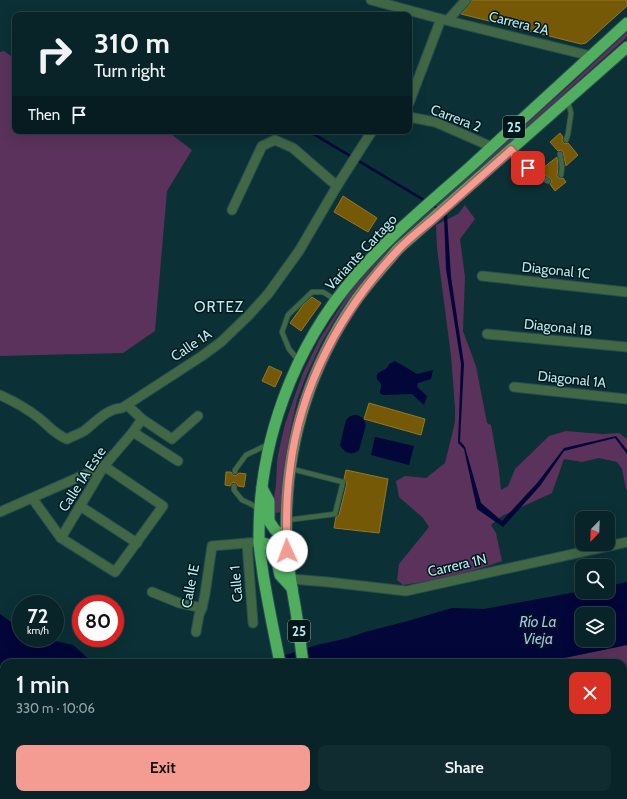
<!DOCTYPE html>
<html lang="en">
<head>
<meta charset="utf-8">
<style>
  body { margin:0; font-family:Cabin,sans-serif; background:#112c30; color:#f1f3f6; height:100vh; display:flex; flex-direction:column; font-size:15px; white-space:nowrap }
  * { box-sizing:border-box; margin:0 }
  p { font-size:13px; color:#98a4a8 }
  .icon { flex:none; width:22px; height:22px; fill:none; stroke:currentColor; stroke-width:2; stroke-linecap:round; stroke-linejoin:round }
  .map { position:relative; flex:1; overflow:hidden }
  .sheet { position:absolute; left:0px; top:659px; width:627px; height:140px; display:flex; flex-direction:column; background:#082428; border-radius:12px 12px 0 0; box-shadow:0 4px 16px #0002,0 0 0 1px #294145 }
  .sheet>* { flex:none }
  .top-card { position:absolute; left:12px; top:12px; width:400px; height:122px; border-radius:8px; box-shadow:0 4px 16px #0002,0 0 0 1px #294145; background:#082428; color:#f1f3f6; overflow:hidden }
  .needle { width:26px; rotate:203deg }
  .controls { position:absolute; left:575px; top:511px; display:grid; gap:8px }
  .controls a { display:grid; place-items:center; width:40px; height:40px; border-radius:8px; background:#082428; box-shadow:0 4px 16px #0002,0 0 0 1px #294145; font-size:20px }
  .speed { position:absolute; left:12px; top:595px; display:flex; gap:8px; font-size:20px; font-weight:700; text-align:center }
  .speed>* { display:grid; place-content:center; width:52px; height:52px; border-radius:50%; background:#082428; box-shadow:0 4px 16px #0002,0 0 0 1px #294145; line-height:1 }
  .speed small { font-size:10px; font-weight:400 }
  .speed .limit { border:6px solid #d22; background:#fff; color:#111 }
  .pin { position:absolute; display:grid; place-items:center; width:34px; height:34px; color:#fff; margin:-17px; border-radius:8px; box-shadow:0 2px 6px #0006 }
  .me { position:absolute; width:44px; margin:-22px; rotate:358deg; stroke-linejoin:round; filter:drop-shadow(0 0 3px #0008) }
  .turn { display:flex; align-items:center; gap:14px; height:84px; padding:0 16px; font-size:18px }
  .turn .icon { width:52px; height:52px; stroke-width:2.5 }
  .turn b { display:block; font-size:28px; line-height:34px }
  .then { display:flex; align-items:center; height:38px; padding:0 16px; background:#0003; gap:8px; font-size:15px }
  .round { display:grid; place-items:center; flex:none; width:42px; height:42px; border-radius:8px; background:#112c30 }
  .head { display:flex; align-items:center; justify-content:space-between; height:68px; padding:0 16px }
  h1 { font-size:24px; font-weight:600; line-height:30px }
  .button { display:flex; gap:8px; margin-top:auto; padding:8px 16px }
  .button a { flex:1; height:46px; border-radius:8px; background:#f59c92; color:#111; font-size:16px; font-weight:600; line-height:46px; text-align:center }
  .button a+a { background:#112c30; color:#f1f3f6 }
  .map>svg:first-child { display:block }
</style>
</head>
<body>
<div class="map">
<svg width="627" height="799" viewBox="0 0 627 799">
  <rect width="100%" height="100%" fill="#0b3035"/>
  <g fill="#5a325b">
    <polygon points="627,32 627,37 403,239 371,270 349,299 339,313 322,342 306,376 297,400 291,427 286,456 282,488 283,508 281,512 276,513 272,510 276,485 277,463 278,455 285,424 294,398 303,373 319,340 347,296 370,268 401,237 573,82"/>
    <polygon points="4,51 15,59 15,131 167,131 192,150 167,191 155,331 123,353 0,356 0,52"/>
    <path d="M465,205L475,219L460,239L465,277L463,331L476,366L487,423L491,425L499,470L501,490L508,486L515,469L549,436L566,431L602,434L619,433L627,439V489H626L622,469L617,462L599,458L582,462L564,459L552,493L502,516L491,525L496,533L502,561C470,573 437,580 403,585L397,580L399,564L429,527L423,518L399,497L396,481L405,476L426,478L445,463L455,422V408L451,356L437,248L436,225L458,214Z"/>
    <polygon points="627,645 627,679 623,680 623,663 540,663"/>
    <polygon points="0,744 4,748 4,795 108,795 107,799 0,799"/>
  </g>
  <g fill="#020639" fill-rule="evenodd">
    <polygon points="306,131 311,131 443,210 447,215 451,277 464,364 460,441 465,447 481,503 502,521 538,482 564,448 616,436 627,450 627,454 615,438 564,451 540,486 503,527 477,509 464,449 458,443 461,364 446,269 444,216 440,211"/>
    <path d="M395,361L417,374L433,370L431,379L418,383L417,387L427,396L424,405L412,394L384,395L381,394L380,393C381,385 383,386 377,379C375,369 387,373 389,364Z"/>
    <path d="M353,415H357L363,418L366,425L359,450C352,456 344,453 340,445L346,420L349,417Z"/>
    <polygon points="375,437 414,446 409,465 371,455"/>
    <path d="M627,582V645L540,663H260L317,645L348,638L365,632L408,621L452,608L484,609L582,591V592H608V586ZM582,614H608V640H582Z"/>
    <polygon points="0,614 21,629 21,638 42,638 73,645 89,659 106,663 4,663 4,748 0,744"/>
  </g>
  <g fill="#755906" stroke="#977725">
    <polygon points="472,0 627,0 627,6 586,43 581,44 461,14 470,4"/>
    <polygon points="560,133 563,137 562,140 563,142 565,144 568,143 578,155 566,166 563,152 561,150 558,151 550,142"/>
    <polygon points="557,157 558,167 557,176 560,179 563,178 566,182 555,191 550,184 552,181 551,179 541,173 539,171"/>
    <polygon points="343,196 377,218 368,232 334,212"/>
    <polygon points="312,297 321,303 301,331 290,323 303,305"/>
    <polygon points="269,366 282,372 275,387 262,381"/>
    <polygon points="369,403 425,419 421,435 364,419"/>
    <polygon points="346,470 388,479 379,533 334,528 336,517 339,515 347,483 346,481 344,479"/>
    <polygon points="226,472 231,472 232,474 235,476 237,475 239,473 246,474 244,487 238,486 237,484 234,482 232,483 230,486 225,485"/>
  </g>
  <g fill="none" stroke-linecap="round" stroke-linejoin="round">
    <g stroke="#274e53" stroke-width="6">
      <g id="service">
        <polyline points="566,140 568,134 571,113 568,101"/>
        <polyline points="511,150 521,163 535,174 548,181"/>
        <polyline points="560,154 562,167 561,175"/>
        <polyline points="299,361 289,349 282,332 288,315 312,292 323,292 336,300"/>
        <polyline points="235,472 235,470 246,455 269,444"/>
        <polyline points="234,486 234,490 242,500 251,504 260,510"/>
        <polyline points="288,520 335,514 343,482 292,469"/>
        <polyline points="404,795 405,799"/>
      </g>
    </g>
    <g stroke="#274e53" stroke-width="11">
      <g id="minor">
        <polyline points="371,0 441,19 591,56"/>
        <polyline points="448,20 466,0"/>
        <polyline points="409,103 441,19"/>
        <polyline points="409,117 435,122 492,147"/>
        <polyline points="232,210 262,146 275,140 293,148 337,186"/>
        <polyline points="482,276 627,292"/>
        <polyline points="487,334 627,347"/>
        <polyline points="514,387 627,399"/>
        <path d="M0,395C11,400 29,410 39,418C49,426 54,434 67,439C73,436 79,434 84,431C96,422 106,409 122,408L202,356L221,342L249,315L268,294L299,251L337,186L372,131"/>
        <polyline points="127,405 142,419 172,439 198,416"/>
        <polyline points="133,432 178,461"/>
        <polyline points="80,506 137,543"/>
        <polyline points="0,512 104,466 163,506 115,572 61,538 32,498"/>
        <polyline points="61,538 104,466 133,432 142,419"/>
        <polyline points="247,543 253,623"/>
        <polyline points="291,579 328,582 406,591 627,542"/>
        <polyline points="152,592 179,603 202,608"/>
        <polyline points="196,632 199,615 202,608 205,594 212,546 259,542"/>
      </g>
    </g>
    <g stroke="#274e53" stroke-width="13">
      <g id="trunk">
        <polyline points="262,488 269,501 269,521 275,530 281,534 287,535"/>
        <polyline points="259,542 267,544 273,549 275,553 280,575 292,588"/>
        <path d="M280,663C274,633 268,604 263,574C262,563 259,551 259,539C258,444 293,347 356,275C390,235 431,202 470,167C523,119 575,71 627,23"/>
        <path d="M303,663C300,642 298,621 294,600C291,583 288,566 287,549C282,460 304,377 354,303C367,284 383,267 398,249L627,47"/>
        <polyline points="304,795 305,799"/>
        <polyline points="321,799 321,795"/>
      </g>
    </g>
    <use href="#service" stroke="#416745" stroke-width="4.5"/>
    <use href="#minor" stroke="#416745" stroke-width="9"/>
    <use href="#trunk" stroke="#52ae5f" stroke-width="11"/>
  </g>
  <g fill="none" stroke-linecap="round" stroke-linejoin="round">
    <g stroke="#9f655f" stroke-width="10">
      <path id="route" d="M287,551C286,523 286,497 290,469C300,386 341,310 398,250C408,239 420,230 432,220C458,197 485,173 511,150L521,163L528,168"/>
    </g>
    <use href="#route" stroke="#f59c92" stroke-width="7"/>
  </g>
  <g text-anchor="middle" stroke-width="3" stroke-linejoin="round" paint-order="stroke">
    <g fill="#00171a" stroke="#81abb0" stroke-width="1">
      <rect x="503" y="116" width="22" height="22" rx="3"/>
      <rect x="288" y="620" width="22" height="22" rx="3"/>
    </g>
    <g font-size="13" font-weight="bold" fill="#b8eaf1">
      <text x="514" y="132">25</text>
      <text x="299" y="636">25</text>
    </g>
    <g font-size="14" fill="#b8eaf1" stroke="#00171a">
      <text transform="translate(519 23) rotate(14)" y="5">Carrera 2A</text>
      <text transform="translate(456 118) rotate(21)" y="5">Carrera 2</text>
      <text transform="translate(361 252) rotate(-47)" y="5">Variante Cartago</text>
      <text transform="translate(556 270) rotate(6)" y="5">Diagonal 1C</text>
      <text transform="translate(558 327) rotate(6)" y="5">Diagonal 1B</text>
      <text transform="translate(191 345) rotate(-34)" y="5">Calle 1A</text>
      <text transform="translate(572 379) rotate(6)" y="5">Diagonal 1A</text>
      <text transform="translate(82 479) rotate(-57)" y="5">Calle 1A Este</text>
      <text transform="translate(457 565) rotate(-13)" y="5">Carrera 1N</text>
      <text transform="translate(236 584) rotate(-95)" y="5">Calle 1</text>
      <text transform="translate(190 586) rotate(-79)" y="5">Calle 1E</text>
    </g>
    <g font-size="15" letter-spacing="1" fill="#b8eaf1" stroke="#00171a">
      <text x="219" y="312">ORTEZ</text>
    </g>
    <g font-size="15" font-style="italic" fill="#a8bdf0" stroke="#00171a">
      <text x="538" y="627">Río La<tspan x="538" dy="17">Vieja</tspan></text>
    </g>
  </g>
</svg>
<div class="controls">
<a><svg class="needle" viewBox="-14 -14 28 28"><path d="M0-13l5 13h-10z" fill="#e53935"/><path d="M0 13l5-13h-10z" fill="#98a4a8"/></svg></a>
<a><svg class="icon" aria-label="search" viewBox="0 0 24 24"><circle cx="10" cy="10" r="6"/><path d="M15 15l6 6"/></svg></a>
<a><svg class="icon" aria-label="layers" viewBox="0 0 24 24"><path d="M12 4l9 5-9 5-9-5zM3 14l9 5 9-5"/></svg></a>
</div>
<div class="speed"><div>72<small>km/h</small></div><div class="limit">80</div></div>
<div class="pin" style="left:528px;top:168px;background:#d93025"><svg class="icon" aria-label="arrive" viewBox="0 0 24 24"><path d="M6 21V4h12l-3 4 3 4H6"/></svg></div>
<svg class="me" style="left:287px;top:551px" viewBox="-20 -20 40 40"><circle r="19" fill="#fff"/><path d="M0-13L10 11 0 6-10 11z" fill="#f59c92"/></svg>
<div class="top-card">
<div class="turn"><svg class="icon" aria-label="right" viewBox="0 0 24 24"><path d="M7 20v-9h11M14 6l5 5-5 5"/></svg><div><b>310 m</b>Turn right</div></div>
<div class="then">Then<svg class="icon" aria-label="arrive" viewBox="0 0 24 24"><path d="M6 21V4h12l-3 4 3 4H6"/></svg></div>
</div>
<section class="sheet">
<div class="head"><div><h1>1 min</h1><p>330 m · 10:06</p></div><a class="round" style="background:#d93025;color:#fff"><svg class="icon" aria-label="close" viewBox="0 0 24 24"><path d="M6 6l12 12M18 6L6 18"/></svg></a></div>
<div class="button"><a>Exit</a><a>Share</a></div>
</section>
</div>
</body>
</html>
